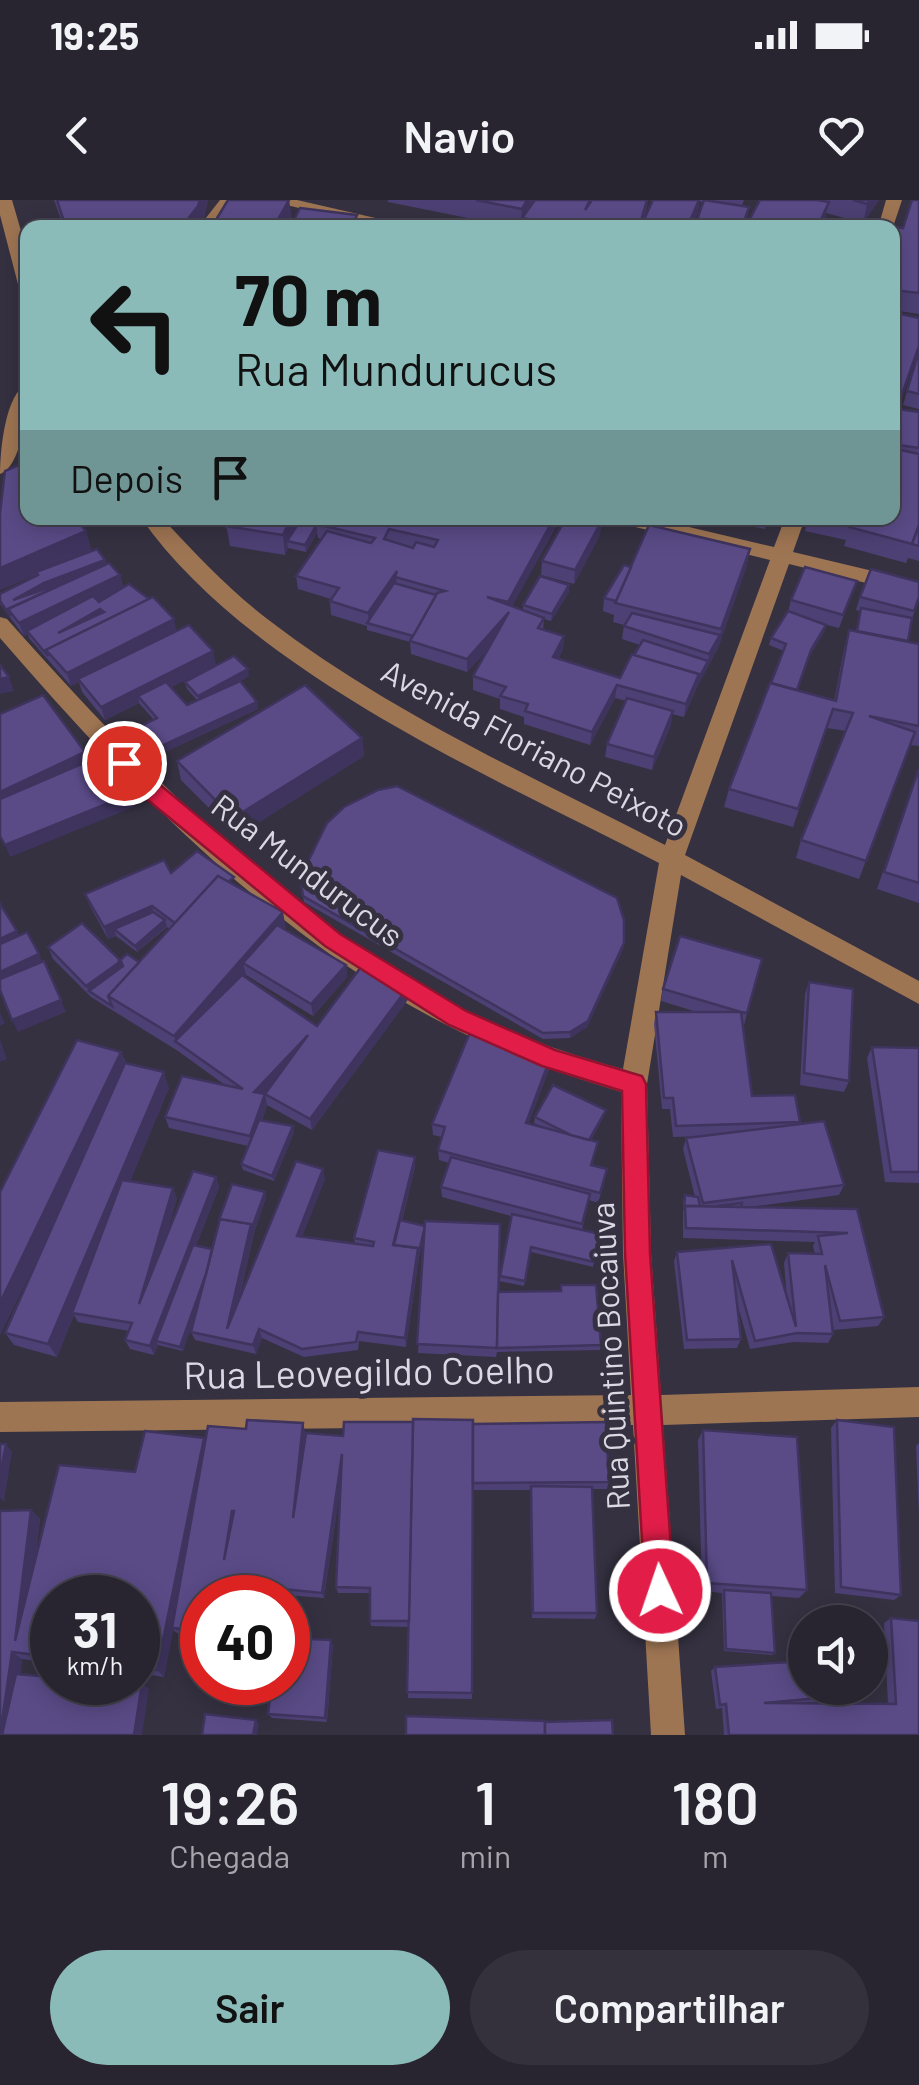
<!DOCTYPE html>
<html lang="pt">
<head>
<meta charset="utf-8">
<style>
  body { margin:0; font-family:Barlow,sans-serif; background:#34313d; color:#f1f3f6; height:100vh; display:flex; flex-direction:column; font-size:38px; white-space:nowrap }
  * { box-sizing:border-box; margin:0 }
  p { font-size:32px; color:#a5a5ab }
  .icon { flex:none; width:55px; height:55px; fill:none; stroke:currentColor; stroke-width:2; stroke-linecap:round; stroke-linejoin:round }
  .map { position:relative; height:1535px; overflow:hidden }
  .side { display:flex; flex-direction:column; background:#282531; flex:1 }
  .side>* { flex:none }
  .banner { position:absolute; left:20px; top:20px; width:880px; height:305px; border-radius:20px; box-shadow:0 5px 25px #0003,0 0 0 2px #44424d; background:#8bbbb9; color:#111; overflow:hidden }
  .fabs { position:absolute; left:788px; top:1405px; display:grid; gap:20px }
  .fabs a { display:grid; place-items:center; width:100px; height:100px; border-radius:50%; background:#282531; box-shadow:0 5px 25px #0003,0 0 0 2px #44424d; font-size:50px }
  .speed { position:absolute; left:30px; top:1375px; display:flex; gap:20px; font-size:50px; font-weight:700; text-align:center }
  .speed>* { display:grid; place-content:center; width:130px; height:130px; border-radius:50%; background:#282531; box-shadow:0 5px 25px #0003,0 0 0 2px #44424d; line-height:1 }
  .speed small { font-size:25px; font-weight:400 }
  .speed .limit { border:15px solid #d22; background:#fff; color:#111 }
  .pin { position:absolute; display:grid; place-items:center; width:85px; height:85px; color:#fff; margin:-42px; border:5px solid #fff; border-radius:50%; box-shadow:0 2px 10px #0007 }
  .me { position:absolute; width:110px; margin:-55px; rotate:357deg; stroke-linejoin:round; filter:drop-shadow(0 0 8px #0008) }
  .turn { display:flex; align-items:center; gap:35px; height:210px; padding:0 50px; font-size:45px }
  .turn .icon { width:130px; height:130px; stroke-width:2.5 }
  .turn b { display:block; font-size:70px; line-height:85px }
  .then { display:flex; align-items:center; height:95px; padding:0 50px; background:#0003; gap:20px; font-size:38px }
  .eta { display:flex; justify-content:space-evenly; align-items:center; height:170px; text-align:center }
  .eta b { font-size:60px; font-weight:600; line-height:70px }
  .action { display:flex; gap:20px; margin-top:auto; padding:20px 50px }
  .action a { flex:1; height:115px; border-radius:60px; background:#8bbbb9; color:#111; font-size:40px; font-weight:600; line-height:115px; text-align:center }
  .action a+a { background:#34313d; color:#f1f3f6 }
  .status { display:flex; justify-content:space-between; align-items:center; height:70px; padding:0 50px; background:#282531; direction:ltr }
  .status svg { height:28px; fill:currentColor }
  header { display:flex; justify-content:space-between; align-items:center; height:130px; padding:0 50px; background:#282531; font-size:45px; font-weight:600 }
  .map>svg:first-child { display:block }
</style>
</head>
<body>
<div class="status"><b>19:25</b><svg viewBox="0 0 49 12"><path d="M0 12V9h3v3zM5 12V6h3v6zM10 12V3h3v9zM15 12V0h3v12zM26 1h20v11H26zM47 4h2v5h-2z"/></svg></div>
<header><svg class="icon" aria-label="back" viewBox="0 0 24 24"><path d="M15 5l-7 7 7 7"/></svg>Navio<svg class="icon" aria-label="heart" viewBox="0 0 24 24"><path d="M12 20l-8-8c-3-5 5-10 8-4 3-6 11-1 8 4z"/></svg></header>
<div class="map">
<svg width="919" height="1535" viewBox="0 0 919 1535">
  <rect width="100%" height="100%" fill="#353141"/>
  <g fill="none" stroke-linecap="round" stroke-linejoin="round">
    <g fill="#9e7553" fill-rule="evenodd">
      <polygon points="0,0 12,0 28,55 28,93 19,88 0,15"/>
      <polygon points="220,0 236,0 215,28 198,28"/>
      <polygon points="265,0 297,0 419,28 384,28"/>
      <polygon points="886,0 902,0 892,30 878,28"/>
      <path d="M28,183C28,205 23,265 0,274C0,251 5,193 28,183Z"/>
      <path d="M141,318H162C195,353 228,389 266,418C388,512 529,575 665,645L770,360L619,323L616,318H651L774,347L785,318H805L793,352L919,382V396L789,364L685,655L919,781V804L681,675L647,884L651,1053L661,1195L919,1187V1217L663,1225L685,1535H651L633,1225L0,1232V1202L631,1195L623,1053L621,892C570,876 519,860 471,837C285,750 132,591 0,438V417L7,419C144,573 298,732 488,821C531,842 577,856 623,869L659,663C493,577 251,474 141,318Z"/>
    </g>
  </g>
  <g fill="#4d4074">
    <polygon points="54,0 208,0 202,28 64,28"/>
    <polygon points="388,0 648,0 644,19 653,0 744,0 742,6 749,7 747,21 699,1 698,11 691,28 517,28 388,2"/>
    <polygon points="760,0 879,0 863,23 826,13 825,19 745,28"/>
    <polygon points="919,0 919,114 892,110 892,28 903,28"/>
    <polygon points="892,112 919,150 898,208 919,212 919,361 908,358 910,353 906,363 844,346 846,340 805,331 808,318 892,318"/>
    <polygon points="919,151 919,209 903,205"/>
    <polygon points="214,318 302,318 300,321 308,322 307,318 558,318 558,323 512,406 523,410 523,405 569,385 569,392 551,421 544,419 543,430 564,436 563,449 558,459 620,478 640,445 622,439 624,425 613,422 614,415 603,411 604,398 631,367 750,349 746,368 718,448 697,487 684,517 672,514 671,525 652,570 605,557 607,544 626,501 615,498 590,545 524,524 524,517 500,509 500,499 473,490 473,476 490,447 467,472 411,454 410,442 367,430 367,426 331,415 330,401 331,399 298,389 296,376 322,339 318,338 317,333 306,352 288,348 285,355 230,346 227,329"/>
    <polygon points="716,318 767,318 765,329 716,320"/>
    <polygon points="601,322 600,335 574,384 541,375 542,361"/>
    <polygon points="86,331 91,350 105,360 106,365 120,375 123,387 216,465 171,487 187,505 197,500 187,489 185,482 249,476 240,481 257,502 258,509 156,556 141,534 139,527 154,520 139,503 105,520 82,492 79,482 71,486 29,438 28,434 24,436 0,404 0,394 37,375 37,374 0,390"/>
    <polygon points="857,381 839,428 819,423 826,425 824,432 809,457 797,490 834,501 844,449 849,430 856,432 860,411 856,410 860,397 919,398 912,419 908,442 919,444 919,546 910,545 859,679 796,658 801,640 846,531 827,528 793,627 724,607 729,589 784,451 769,445 771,438 788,412 791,400"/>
    <polygon points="362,538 364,556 237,636 181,580 177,561"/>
    <polygon points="918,571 919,571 919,703 877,689"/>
    <polygon points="171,673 236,686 285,730 346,765 347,777 313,816 246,775 244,777 317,826 409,786 409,798 312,930 267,905 265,894 267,905 262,920 293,926 294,932 274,981 243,970 241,964 248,946 169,928 165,917 225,885 178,851 91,797 53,759 48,747 139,762 170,729 167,727 137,752 116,736 108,739 90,706 85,694"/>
    <polygon points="300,678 624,743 623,749 587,827 570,838 543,839 304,702"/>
    <polygon points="809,782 849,881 844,892 800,885 805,794"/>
    <polygon points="663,789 747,813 744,825 743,825 752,896 800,922 844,985 839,995 750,1007 857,1009 884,1117 878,1126 834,1130 831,1118 833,1134 828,1143 793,1142 750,1149 736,1099 741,1139 737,1148 684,1149 674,1061 677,1052 771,1044 787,1099 784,1063 788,1053 815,1054 813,1046 815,1042 683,1038 683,1001 685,995 695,997 683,949 686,938 706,936 673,937 670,909 662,909 654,824 656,812 697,812 661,801"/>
    <polygon points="872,847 919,848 919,983 885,982 867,858"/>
    <polygon points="121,852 126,863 169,888 130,981 177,998 165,1039 216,977 219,987 196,1046 212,1049 265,992 266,997 254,1033 239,1100 325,979 302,1036 355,1044 354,1038 415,967 402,1021 498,1092 561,1090 601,1145 600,1150 497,1152 496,1157 418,1153 424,1037 419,1057 406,1147 359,1141 358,1150 304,1157 262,1138 256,1154 195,1140 191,1132 196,1112 183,1151 158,1145 154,1155 130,1149 125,1140 129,1131 78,1122 74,1115 57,1157 14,1145 5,1133 62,1006 0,1135 0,992"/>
    <polygon points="551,856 550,867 528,924 545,928 534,923 535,917 604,916 591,940 598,942 592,966 605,980 598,1003 589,1000 582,1030 600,1034 593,1067 531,1052 524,1086 499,1081 511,1016 442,997 441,987 449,963 439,960 438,950 442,937 433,935 432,924"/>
    <polygon points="837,1220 901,1395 894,1400 835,1393 831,1228"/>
    <polygon points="473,1224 609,1282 607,1289 592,1289 597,1413 595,1419 532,1418 530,1290 473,1290 473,1253 472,1499 408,1498 409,1427 371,1426 370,1421 370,1393 338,1393 336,1387 341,1283 324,1398 285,1395 202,1398 202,1436 177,1433 173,1430 164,1477 138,1473 138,1398 52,1398 52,1463 22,1459 20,1475 149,1489 0,1535 31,1310 40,1319 35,1362 135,1272 206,1241 246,1229 305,1231 302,1258 343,1236"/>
    <polygon points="703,1230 807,1390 799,1398 771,1396 775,1453 772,1455 724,1451 722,1393 702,1391 698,1240"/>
    <polygon points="919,1243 919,1314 916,1246"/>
    <polygon points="891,1418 919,1535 724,1535 722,1508 716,1509 711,1471 715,1467 842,1496 836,1500 802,1503 888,1504 884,1423"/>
    <polygon points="333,1445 327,1522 272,1518 268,1514 272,1483 262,1482 288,1482"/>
  </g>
  <g fill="#3f345e">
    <polygon points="200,0 208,0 202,28 181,28"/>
    <polygon points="289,0 292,18 286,28 273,28"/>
    <polygon points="527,0 539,0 522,18 521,28 522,9"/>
    <polygon points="699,0 698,11 691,28 687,28"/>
    <polygon points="870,0 879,0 863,23 867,4"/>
    <polygon points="829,2 822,28 817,28"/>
    <polygon points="919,146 919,150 894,219 900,200"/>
    <polygon points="291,318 302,318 291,342 287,341 288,348 285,355 283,335"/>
    <polygon points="554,318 558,318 558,323 509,412 509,426 467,472 467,459 507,414 508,402"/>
    <polygon points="601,322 600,335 574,384 575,370"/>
    <polygon points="317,326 317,333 306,352 305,345"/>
    <polygon points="86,331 91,350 0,390 0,368"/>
    <polygon points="750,349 746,368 718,448 697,487 684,517 686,504 699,474 708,461 709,454 720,435"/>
    <polygon points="105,360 106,367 46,390 13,400 44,383"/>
    <polygon points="397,371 396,387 369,424 368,413"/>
    <polygon points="120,375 123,389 29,434 27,431 28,434 24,436 19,423"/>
    <polygon points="569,385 569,392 551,421 552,414"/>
    <polygon points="100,409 102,416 58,433"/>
    <polygon points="174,419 177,433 78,479 79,482 71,486 67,473"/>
    <polygon points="826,425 824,432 809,457 811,450"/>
    <polygon points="564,436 563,449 552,471 553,457"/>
    <polygon points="213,451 216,465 142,502 138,496 139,503 105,520 101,507"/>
    <polygon points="248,469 249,476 200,503 198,496"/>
    <polygon points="9,477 14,491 0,494 0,479"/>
    <polygon points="617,485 615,498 590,545 592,532"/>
    <polygon points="257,502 258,509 156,556 155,549"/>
    <polygon points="673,511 671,525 652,570 654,557"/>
    <polygon points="362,538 364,556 237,636 233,618"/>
    <polygon points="85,552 91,570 0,613 0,592"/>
    <polygon points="131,594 134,607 10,657 5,645"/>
    <polygon points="152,706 155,718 114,729 116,736 108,739 104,727"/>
    <polygon points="283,712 286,729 252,769 243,763 246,775 184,847 176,842 174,836"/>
    <polygon points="165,720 167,726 137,752 135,746"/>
    <polygon points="17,731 22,743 0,754 0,739"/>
    <polygon points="624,743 623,749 587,827 570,838 570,832"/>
    <polygon points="39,754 44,766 0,787 0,772"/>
    <polygon points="121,761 125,773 89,791 86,786"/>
    <polygon points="346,765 347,777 313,816 311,804"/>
    <polygon points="409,786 409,798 312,930 310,919"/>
    <polygon points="61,800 66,812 18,832 12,820"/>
    <polygon points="0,813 5,823 0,826"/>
    <polygon points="308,835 310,847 256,903 254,892"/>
    <polygon points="0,839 7,859 0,862"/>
    <polygon points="121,852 127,868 0,1135 0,1103"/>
    <polygon points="551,856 550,867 525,934 526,923"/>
    <polygon points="164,872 169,888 75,1114 72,1113 74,1115 57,1157 48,1144"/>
    <polygon points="265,894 267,905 253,947 250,936"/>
    <polygon points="606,910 604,916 587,948 588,943"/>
    <polygon points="293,926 294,932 274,981 272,976"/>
    <polygon points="415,957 415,967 395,1048 393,1045"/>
    <polygon points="323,969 325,979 299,1045 297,1036"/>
    <polygon points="216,977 219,987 159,1142 156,1141 158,1145 154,1155 150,1146"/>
    <polygon points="173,988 177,998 144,1114 139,1104"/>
    <polygon points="265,992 266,997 254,1033 230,1138 227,1129 251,1024"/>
    <polygon points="425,1026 425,1031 419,1057 406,1147 405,1138 418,1048"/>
    <polygon points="215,1050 216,1055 183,1151 180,1147"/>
    <polygon points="259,1129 262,1138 256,1154 253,1145"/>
    <polygon points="303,1223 305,1231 296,1325 293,1318"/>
    <polygon points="204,1238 210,1248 164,1477 157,1470"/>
    <polygon points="6,1244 12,1252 4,1302 0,1298 0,1277"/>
    <polygon points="342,1254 344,1262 324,1398 322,1393"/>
    <polygon points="31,1310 40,1319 25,1447 15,1441"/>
    <polygon points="331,1440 333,1445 327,1522 325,1518"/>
    <polygon points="12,1452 22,1459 12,1535 1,1535"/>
    <polygon points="142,1483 149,1489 142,1535 134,1535"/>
    <polygon points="256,1520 259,1524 257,1535 253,1535"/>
  </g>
  <g fill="#5a4b87" stroke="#3f345e" stroke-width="2.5" fill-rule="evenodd">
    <polygon points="57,0 200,0 198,6 181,28 66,28"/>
    <polygon points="228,0 289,0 273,28 211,28"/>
    <polygon points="476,0 527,0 522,9"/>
    <polygon points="535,0 590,0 585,10 592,0 647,0 639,28 579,28 522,18"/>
    <polygon points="653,0 699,0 687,28 640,28"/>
    <polygon points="704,0 749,7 742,28 694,28"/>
    <polygon points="760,0 817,0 829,2 817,28 745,28"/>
    <polygon points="853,0 870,0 867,4"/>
    <polygon points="912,0 919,0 919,93 892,90 892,28 881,28 882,25 903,28"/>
    <polygon points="300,8 357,15 351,28 290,28"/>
    <polygon points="823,18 869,25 868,28 820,28"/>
    <polygon points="400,24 422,27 399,28"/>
    <polygon points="892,112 919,118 919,146 900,200 892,198"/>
    <polygon points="919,151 919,194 907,191"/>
    <polygon points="892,208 919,212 919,248 892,244"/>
    <polygon points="892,248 919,254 919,325 912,344 849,327 853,318 892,318"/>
    <polygon points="26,262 28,264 28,318 75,318 86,331 0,368 0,313 5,271"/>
    <polygon points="231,318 291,318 283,335 226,326"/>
    <path d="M320,318H452L450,321L452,318H554L508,402L487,397L544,418L538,428L564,436L553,457L620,478L632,454L699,474L686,504L617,485L592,532L525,511L528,504L500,496L506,487L473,476L509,412L467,459L410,441L437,393L445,391L395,377L397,371L368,413L330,401L339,388L296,376L327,331L371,343L375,338L316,324ZM389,329L438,340L434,347L416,342L413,348L384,339Z"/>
    <polygon points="566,318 586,318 601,322 575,370 542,361"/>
    <polygon points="810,318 853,318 849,326"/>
    <polygon points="300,321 317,324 305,345 287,341"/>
    <polygon points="649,325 750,349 721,429 615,403"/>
    <polygon points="919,326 919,346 912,344"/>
    <polygon points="97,349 105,360 44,383 13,400 51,387 52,389 8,409 10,416 0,401 0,394 38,375 36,372"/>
    <polygon points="109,363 120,375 19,423 8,409"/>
    <polygon points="624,365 631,367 616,401 604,398"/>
    <polygon points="805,367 857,381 843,415 791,400"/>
    <polygon points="871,369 919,382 919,397 914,411 860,397"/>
    <polygon points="540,376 569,385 552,414 523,405"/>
    <polygon points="394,383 436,395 413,436 367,423"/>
    <path d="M129,384L149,399L46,450L48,456L27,431L93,396L99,402ZM100,409L104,412L58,433Z"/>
    <polygon points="153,397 174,419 67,473 46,450"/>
    <polygon points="861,408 912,418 908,441 857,431"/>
    <polygon points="788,411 826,425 811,450 797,490 771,483 786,444 771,438"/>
    <polygon points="632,413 720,435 709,454 624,426"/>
    <polygon points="189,425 213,451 101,507 78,479"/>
    <polygon points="849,430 919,444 919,526 869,516 915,532 866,661 801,640 853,513 833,509 798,609 729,589 770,483 836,501"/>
    <polygon points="643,440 708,461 698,480 699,474 634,455"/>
    <polygon points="234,456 248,469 198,496 185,482"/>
    <polygon points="0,465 9,477 0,479"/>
    <polygon points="240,481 257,502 155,549 139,527 157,518 138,496 166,482 187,505"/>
    <polygon points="305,485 362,538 233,618 177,561"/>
    <polygon points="43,495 85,552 0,592 0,514"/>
    <polygon points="627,498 673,511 654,557 607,544"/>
    <polygon points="98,557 108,573 116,569 131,594 5,645 0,636 0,599"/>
    <polygon points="918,571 919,571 919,683 884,672"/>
    <polygon points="397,586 617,698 624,720 624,743 588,821 570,832 543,833 303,696 300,678 327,623 344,607 378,590"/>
    <polygon points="197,651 234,677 228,682 218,676 175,723 152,706 104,727 85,694 164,660 171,673"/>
    <polygon points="218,676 283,712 174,836 108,796"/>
    <polygon points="0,704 17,731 0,739"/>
    <polygon points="153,712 165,720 135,746 114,729"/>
    <polygon points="82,723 121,761 86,786 48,747"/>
    <polygon points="277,725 346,765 311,804 243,763"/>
    <polygon points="27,732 39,754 0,772 0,744"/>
    <polygon points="680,736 762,759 747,813 741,812 752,896 795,895 800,922 676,926 673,898 664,898 656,812 741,812 663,789"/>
    <polygon points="127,754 139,762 108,796 112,806 89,791 123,766 121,761 118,762"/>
    <polygon points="44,761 61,800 12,820 0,790 0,779"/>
    <polygon points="364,763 409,786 310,919 265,894 308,835 254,892 265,894 250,936 165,917 182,876 243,889 175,841 242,775 317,826"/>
    <polygon points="809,782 853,789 849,881 804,873"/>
    <polygon points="471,830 551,856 526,923 598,942 591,965 607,969 600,993 438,950 445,927 432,924"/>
    <polygon points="77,840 121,852 0,1103 0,992"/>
    <polygon points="872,847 919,848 919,972 891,972"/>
    <polygon points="125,863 164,872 48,1144 5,1133"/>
    <polygon points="553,885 606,910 589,940 571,935 535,917"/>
    <polygon points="259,920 293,926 272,976 241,964"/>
    <polygon points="824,921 844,985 703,1003 686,938"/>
    <polygon points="378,950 415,957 393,1045 418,1048 405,1138 358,1132 356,1142 302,1149 259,1129 253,1145 191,1132 220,1019 251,1024 227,1129 296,961 323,969 297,1036 373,1046 374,1042 354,1038"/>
    <polygon points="451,957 590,994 582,1024 441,987"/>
    <polygon points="193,971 216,977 150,1146 125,1140 132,1123 72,1113 122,980 173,988 139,1104"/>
    <polygon points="232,984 265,992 252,1028 251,1024 220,1019 219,1020"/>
    <polygon points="685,995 698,997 700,1006 685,1006 684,1010"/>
    <polygon points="742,1003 741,1007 717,1006"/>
    <polygon points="685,1006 857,1009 884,1117 840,1121 825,1065 833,1134 797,1133 755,1141 732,1060 741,1139 687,1140 677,1052 771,1044 796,1127 788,1053 822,1054 818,1036 848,1033 686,1028"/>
    <polygon points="512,1014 600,1034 594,1062 531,1047 525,1081 500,1076"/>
    <polygon points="400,1020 425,1026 419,1052 418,1048 394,1045"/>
    <polygon points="425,1021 500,1024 497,1148 417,1144"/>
    <polygon points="193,1045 212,1049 206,1074 180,1147 156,1141"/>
    <polygon points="561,1085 596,1085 601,1145 497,1148 498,1092 561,1091"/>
    <polygon points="413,1219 473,1220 472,1493 407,1492"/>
    <path d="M247,1220L303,1223L293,1318L306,1233L343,1236L344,1222H413L409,1421H370V1388L336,1387L342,1254L322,1393L283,1389L281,1398H202V1431L172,1428L208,1226L246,1229ZM232,1311H234L224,1360Z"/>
    <polygon points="837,1220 894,1227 901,1395 841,1387"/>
    <polygon points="606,1222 609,1282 473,1283 473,1224"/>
    <polygon points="703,1230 797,1237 807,1390 707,1383"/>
    <polygon points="145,1231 204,1238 157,1470 138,1468 138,1398 52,1398 52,1457 12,1452 0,1535 0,1311 31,1310 15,1441 59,1265 135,1272"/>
    <polygon points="0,1244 6,1244 0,1277"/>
    <polygon points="531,1286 592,1287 597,1413 533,1413"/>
    <polygon points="724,1390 771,1393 775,1453 726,1449"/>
    <polygon points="891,1418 919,1421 919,1535 729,1535 726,1504 720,1505 715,1467 805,1461 805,1488 840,1488 842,1496 764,1503 896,1504"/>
    <polygon points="288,1438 331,1440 325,1518 268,1514 272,1482 288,1482"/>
    <polygon points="16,1474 52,1477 52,1482 142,1483 134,1535 2,1535"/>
    <polygon points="205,1514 256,1520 253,1535 202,1535"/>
    <polygon points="406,1516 545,1521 545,1535 406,1535"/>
    <polygon points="612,1520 613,1535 545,1535 545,1522"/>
  </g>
  <polygon fill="#e11d48" stroke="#92132f" stroke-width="2.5" points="124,555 340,734 466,811 555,850 642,876 646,884 650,1053 674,1391 670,1401 660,1405 649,1401 645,1391 625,1053 622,891 542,866 449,825 325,746 143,596 114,563"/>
  <g text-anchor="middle" stroke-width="10" stroke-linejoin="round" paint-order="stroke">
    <g font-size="32" fill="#dad8e2" stroke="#353141">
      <text transform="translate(534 549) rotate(28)" y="11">Avenida Floriano Peixoto</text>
      <text transform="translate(307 671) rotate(37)" y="11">Rua Mundurucus</text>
      <text transform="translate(611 1156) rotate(-93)" y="11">Rua Quintino Bocaiuva</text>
    </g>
    <g font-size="38" fill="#dad8e2" stroke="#353141">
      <text transform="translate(369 1173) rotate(-1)" y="13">Rua Leovegildo Coelho</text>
    </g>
  </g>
</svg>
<div class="fabs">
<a><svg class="icon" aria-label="sound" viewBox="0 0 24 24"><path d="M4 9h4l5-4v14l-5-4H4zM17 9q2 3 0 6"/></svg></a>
</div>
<div class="speed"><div>31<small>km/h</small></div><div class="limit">40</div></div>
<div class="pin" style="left:124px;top:563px;background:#d93025"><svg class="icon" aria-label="arrive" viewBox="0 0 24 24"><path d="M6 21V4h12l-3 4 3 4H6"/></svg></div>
<svg class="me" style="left:660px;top:1391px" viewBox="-20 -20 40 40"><circle r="17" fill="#e11d48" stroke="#fff" stroke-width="3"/><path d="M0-11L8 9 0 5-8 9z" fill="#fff"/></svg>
<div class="banner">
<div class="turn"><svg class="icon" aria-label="left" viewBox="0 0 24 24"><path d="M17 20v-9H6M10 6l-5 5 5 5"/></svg><div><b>70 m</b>Rua Mundurucus</div></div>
<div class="then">Depois<svg class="icon" aria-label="arrive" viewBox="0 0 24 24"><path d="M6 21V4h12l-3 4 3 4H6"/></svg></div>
</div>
</div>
<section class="side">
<div class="eta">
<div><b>19:26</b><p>Chegada</p></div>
<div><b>1</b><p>min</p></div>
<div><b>180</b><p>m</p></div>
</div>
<div class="action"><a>Sair</a><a>Compartilhar</a></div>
</section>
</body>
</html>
